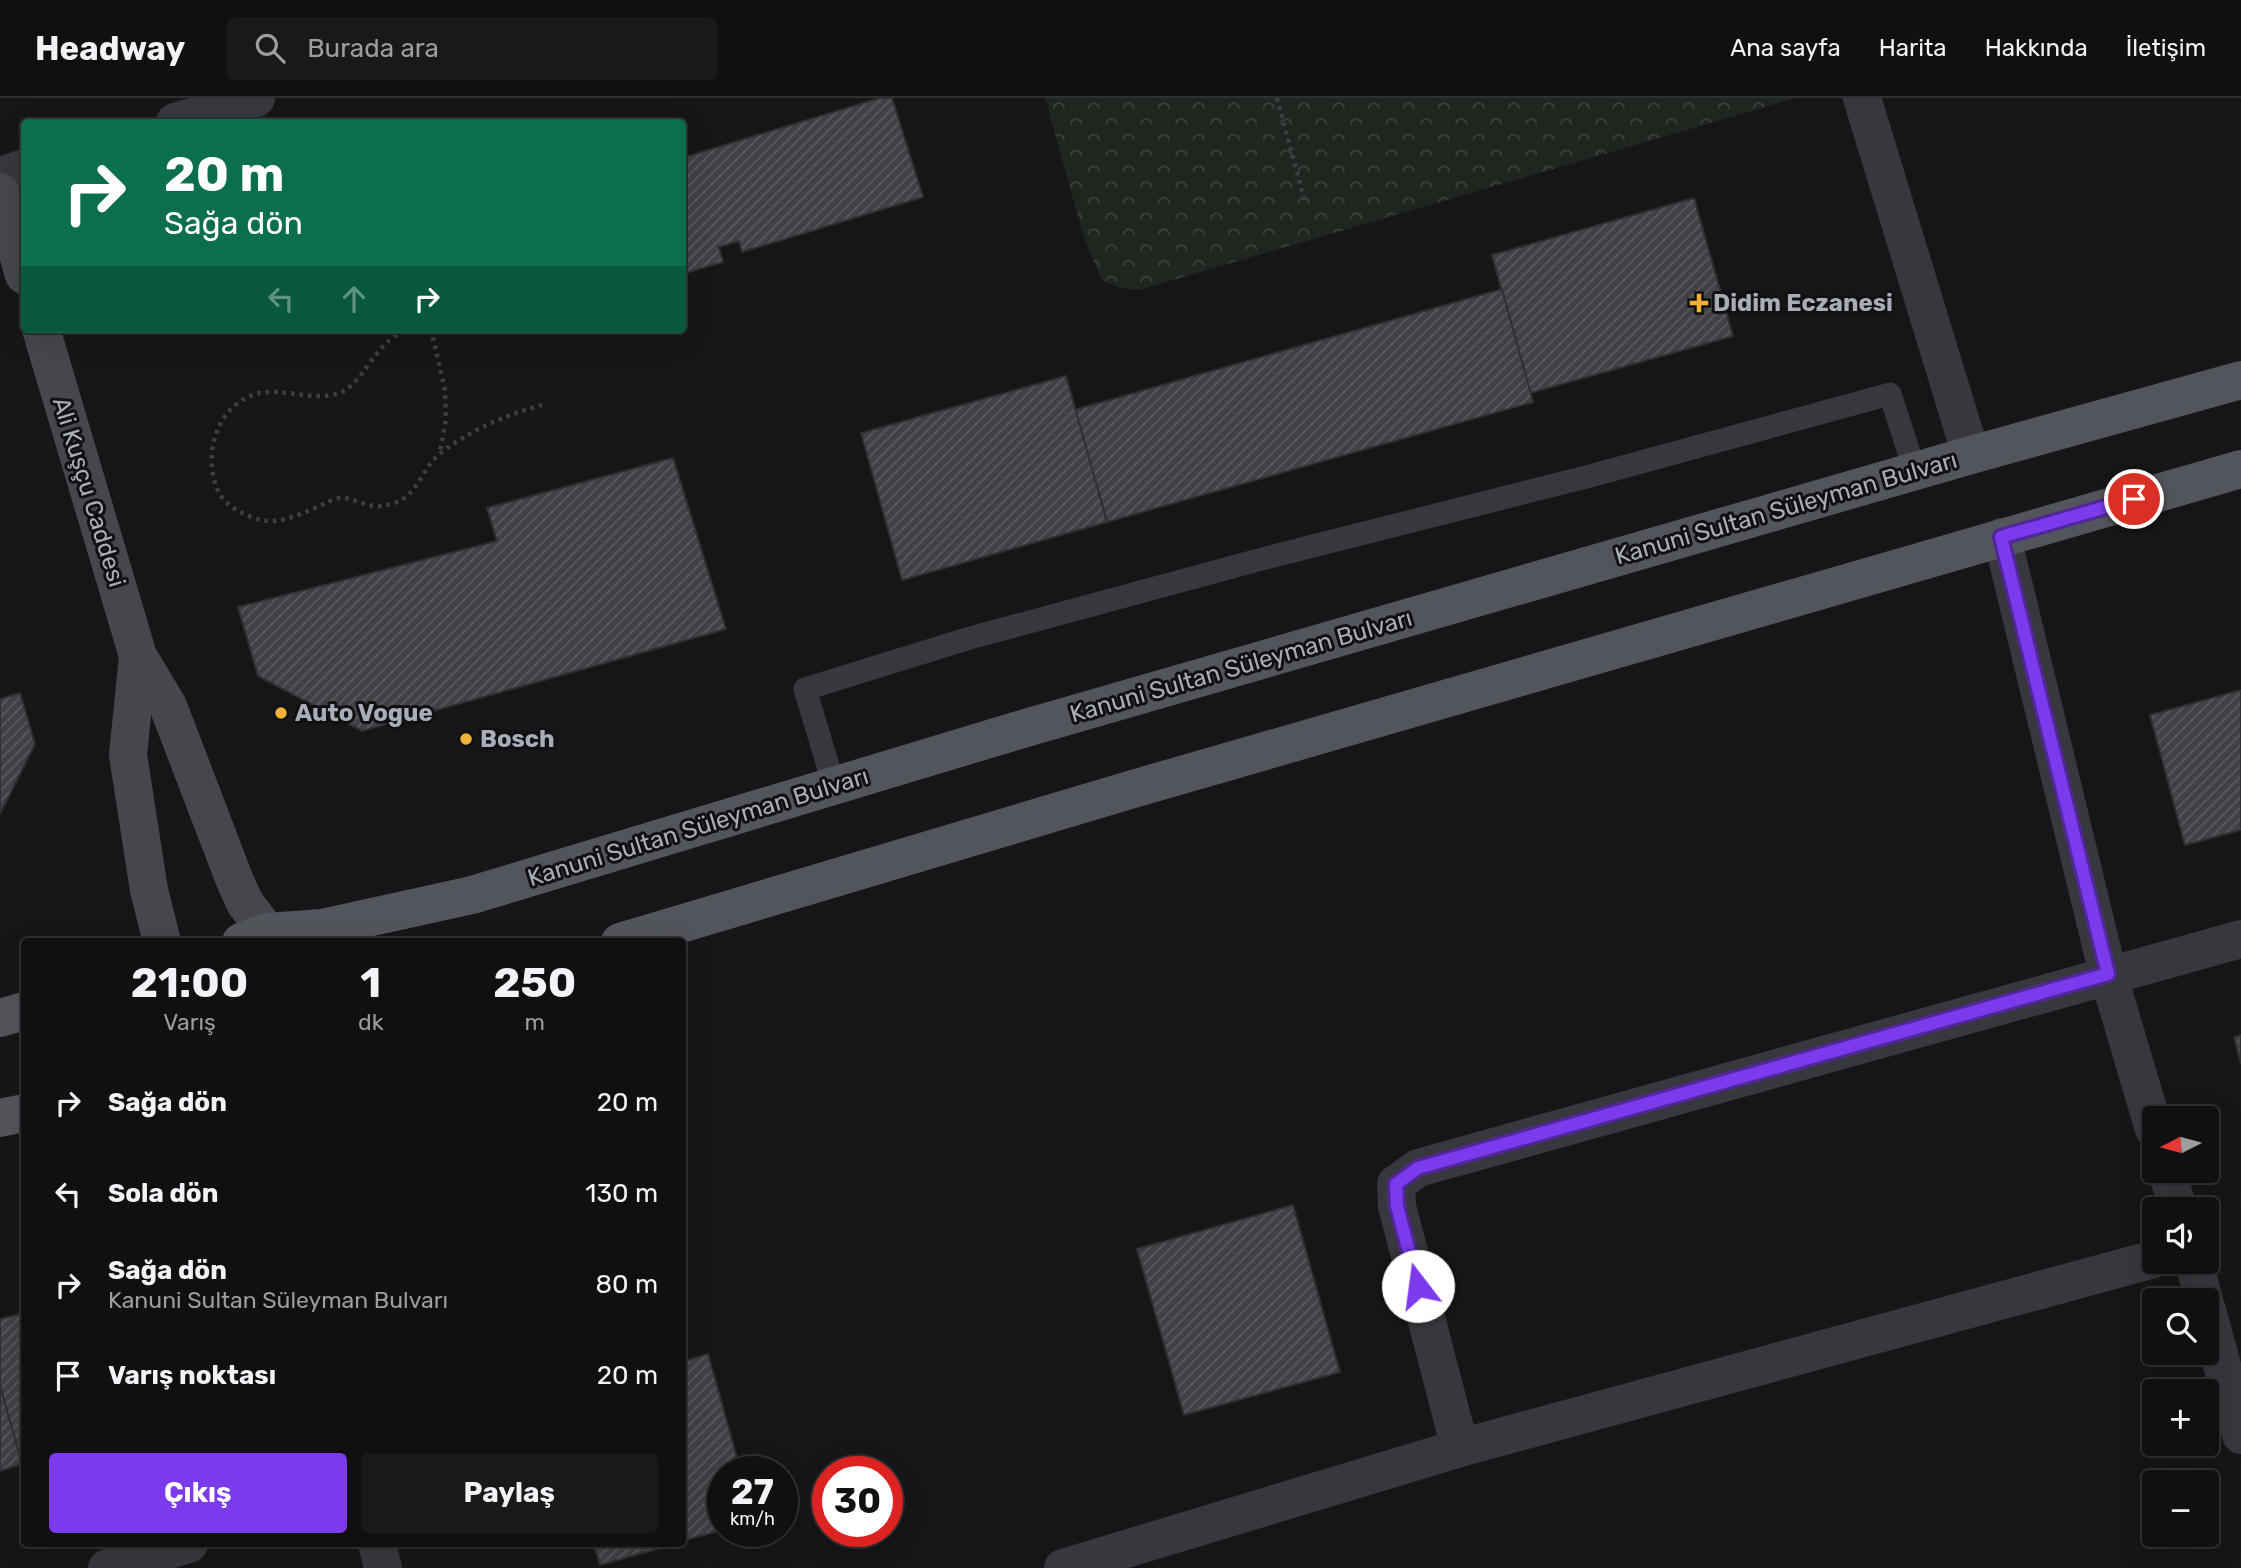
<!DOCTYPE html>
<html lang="tr">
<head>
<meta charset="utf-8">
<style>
  body { margin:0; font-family:Rubik,sans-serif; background:#19191b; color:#f1f3f6; height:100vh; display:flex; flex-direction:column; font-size:26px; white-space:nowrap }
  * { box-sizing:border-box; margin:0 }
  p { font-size:23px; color:#9c9d9f }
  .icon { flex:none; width:38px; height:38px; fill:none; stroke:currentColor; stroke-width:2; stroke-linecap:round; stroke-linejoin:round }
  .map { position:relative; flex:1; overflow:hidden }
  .details { position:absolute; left:21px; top:840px; width:665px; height:609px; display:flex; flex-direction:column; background:#101012; border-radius:7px; box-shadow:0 7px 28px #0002,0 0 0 2px #303032 }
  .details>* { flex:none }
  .banner { position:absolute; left:21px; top:21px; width:665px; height:214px; border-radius:7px; box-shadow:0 7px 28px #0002,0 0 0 2px #303032; background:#0b6e4f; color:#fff; overflow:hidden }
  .needle { width:46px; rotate:264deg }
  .tools { position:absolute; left:2142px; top:1008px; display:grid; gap:14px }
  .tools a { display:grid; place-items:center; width:77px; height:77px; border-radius:7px; background:#101012; box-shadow:0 7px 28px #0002,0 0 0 2px #303032; font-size:35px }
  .speed { position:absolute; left:707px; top:1358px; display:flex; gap:14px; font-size:35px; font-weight:700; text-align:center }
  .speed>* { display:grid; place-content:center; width:91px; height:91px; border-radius:50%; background:#101012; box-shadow:0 7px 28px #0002,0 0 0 2px #303032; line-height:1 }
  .speed small { font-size:18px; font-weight:400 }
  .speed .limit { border:10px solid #d22; background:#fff; color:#111 }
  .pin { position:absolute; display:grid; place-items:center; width:60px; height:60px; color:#fff; margin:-30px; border:4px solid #fff; border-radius:50%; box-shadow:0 2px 7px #0007 }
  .me { position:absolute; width:77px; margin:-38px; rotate:345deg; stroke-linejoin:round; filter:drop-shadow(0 0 5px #0008) }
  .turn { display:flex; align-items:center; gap:24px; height:147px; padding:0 28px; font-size:32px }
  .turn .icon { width:91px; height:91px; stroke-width:2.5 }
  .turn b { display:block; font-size:49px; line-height:60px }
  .lanes { display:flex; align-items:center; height:66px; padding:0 28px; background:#0003; justify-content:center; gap:35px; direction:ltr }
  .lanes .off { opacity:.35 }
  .eta { display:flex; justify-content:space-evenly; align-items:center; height:119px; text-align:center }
  .eta b { font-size:42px; font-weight:700; line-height:49px }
  .primary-button { display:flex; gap:14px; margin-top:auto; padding:14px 28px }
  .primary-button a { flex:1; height:80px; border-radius:7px; background:#7c3aed; color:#fff; font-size:28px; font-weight:700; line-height:80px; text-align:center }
  .primary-button a+a { background:#19191b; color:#f1f3f6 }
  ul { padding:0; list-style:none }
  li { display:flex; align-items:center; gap:21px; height:91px; padding:0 28px }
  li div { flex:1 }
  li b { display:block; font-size:26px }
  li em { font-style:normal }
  header { display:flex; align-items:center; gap:42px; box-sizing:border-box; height:98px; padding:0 35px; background:#101012; border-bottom:2px solid #303032 }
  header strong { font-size:33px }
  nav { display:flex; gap:38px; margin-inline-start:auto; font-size:24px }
  .search { width:490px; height:63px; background:#19191b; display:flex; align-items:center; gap:18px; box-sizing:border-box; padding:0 24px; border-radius:7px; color:#9c9d9f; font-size:26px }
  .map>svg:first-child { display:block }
</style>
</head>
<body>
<header>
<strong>Headway</strong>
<div class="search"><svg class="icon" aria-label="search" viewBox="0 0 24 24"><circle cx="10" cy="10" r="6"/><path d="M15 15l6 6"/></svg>Burada ara</div>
<nav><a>Ana sayfa</a><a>Harita</a><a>Hakkında</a><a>İletişim</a></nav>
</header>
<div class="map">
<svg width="2241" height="1470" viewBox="0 0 2241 1470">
  <defs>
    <pattern id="forest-crowns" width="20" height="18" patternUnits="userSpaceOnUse" patternTransform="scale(1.75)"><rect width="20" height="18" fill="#1e261f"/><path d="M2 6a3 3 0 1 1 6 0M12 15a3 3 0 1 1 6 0" fill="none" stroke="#3c433d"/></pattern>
    <pattern id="building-hatch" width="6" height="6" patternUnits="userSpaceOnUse" patternTransform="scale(1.75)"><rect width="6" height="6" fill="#404145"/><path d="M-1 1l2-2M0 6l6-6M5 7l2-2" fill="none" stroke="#595a5e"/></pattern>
  </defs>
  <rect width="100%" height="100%" fill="#161618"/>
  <polygon fill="url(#forest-crowns)" points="1045,0 1796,0 1139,192 1120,190 1102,182 1084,140"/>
  <g fill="url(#building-hatch)" stroke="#303034" stroke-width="2">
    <polygon points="880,0 892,0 923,99 742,154 739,143 719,149 723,164 682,176 682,60"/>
    <polygon points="1694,100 1733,238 1530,295 1492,157"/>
    <polygon points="1502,191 1533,304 1107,424 1074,312"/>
    <polygon points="1066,278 1107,424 902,482 861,335"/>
    <polygon points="673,360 726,531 362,633 258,578 238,509 497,443 487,410"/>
    <polygon points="2241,592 2241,732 2185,747 2150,617"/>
    <polygon points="20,595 35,646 0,716 0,601"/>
    <polygon points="2241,937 2241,966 2234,939"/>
    <polygon points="1293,1107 1340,1274 1184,1317 1137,1151"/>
    <polygon points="24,1215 24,1377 0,1288 0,1221"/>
    <polygon points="708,1256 741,1374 723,1374 723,1432 682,1443 682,1264"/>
    <polygon points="0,1288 22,1366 0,1373"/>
    <polygon points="594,1446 675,1446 600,1467"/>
  </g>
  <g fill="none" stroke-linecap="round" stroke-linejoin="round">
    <g stroke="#3d3f44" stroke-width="4.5" stroke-dasharray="3.5 5" stroke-linecap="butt">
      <polyline points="1277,0 1305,104"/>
      <path d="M430,231C421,233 407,232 399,236C375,247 361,288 339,295C310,305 278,286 250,298C215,313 203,359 218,393C225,408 245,418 261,422C282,427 307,413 326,405C330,403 336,400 341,400C355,400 367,410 382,408C420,403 418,372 442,354C472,331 506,317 542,307"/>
      <polyline points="431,231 445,292 446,322 440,354"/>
    </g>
    <polyline stroke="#37383d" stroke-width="23" points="834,688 805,591 970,540 1262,461 1590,378 1890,296 1915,373"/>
    <g stroke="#37383d" stroke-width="38">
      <polyline points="1862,0 1971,357"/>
      <polyline points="175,24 256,0"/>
      <polyline points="0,78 24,70"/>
      <polyline points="2002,439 2108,876 2154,1031"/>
      <polyline points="2167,1073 2178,1111"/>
      <polyline points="2194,1164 2204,1202"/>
      <polyline points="2207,1212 2241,1337"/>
      <polyline points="1460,1350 1397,1108 1396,1086 1418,1070 2241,841"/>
      <polyline points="377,1446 383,1470"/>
      <polyline points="107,1470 189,1446"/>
      <polyline points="1063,1470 1460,1350 2154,1161"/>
    </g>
    <g stroke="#45474d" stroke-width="38">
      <polyline points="0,94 24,177"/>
      <polyline points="41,231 138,558 168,608 235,783 245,805 267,834"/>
      <polyline points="138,558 128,657 149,792 162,844"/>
    </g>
    <g stroke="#53555c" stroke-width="38">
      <polyline points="241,844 267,834 322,830 472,797 1019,632 1971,357 2241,282"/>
      <polyline points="620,844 1133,691 2241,371"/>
      <polyline points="0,920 24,913"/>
      <polyline points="0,1020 24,1015"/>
    </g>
  </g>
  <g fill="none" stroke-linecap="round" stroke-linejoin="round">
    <g stroke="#51269a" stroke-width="18">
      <polyline id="route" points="1418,1188 1397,1108 1396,1086 1418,1070 2108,876 2001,439 2134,401"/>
    </g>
    <use href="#route" stroke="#7c3aed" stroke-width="12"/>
  </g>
  <g fill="#f2b134" stroke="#111113" stroke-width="2.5">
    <path d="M1695.5 194.5h7v7h7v7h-7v7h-7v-7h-7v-7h7z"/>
    <circle cx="281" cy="615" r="7"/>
    <circle cx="466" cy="641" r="7"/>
  </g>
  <g text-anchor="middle" stroke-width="6" stroke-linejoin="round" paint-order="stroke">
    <g font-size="24" font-weight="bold" fill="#a8adb8" stroke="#111113" text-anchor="start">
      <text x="1713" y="213">Didim Eczanesi</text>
      <text x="295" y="623">Auto Vogue</text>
      <text x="480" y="649">Bosch</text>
    </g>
    <g font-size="24" fill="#a8adb8" stroke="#111113">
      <text transform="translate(89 394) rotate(73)" y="8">Ali Kuşçu Caddesi</text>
      <text transform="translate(1786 410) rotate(-16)" y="8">Kanuni Sultan Süleyman Bulvarı</text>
      <text transform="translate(1241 568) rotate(-16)" y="8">Kanuni Sultan Süleyman Bulvarı</text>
      <text transform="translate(698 729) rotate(-17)" y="8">Kanuni Sultan Süleyman Bulvarı</text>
    </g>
  </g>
</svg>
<div class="tools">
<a><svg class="needle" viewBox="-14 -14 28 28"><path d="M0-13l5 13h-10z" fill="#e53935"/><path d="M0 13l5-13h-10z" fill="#9c9d9f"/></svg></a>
<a><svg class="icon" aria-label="sound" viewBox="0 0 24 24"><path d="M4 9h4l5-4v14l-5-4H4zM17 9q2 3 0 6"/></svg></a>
<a><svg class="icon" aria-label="search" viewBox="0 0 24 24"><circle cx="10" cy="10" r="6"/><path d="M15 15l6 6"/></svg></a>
<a>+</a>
<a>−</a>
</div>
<div class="speed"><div>27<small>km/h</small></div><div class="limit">30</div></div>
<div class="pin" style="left:2134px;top:401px;background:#d93025"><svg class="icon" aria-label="arrive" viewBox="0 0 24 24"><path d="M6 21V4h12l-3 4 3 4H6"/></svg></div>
<svg class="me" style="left:1418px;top:1188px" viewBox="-20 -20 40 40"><circle r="19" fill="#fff"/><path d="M0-13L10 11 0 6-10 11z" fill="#7c3aed"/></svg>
<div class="banner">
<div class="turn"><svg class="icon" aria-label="right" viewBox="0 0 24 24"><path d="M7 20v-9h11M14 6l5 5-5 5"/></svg><div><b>20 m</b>Sağa dön</div></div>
<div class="lanes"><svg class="icon off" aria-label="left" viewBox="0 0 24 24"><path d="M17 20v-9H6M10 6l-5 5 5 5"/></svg><svg class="icon off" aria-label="ahead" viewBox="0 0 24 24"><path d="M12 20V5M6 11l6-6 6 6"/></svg><svg class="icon" aria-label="right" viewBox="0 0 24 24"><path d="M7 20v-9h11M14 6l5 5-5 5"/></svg></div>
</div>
<section class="details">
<div class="eta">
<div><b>21:00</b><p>Varış</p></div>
<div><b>1</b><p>dk</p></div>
<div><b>250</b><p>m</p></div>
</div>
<ul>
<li><svg class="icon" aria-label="right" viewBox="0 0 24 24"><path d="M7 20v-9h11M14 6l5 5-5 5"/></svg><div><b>Sağa dön</b></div><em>20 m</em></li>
<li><svg class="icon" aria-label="left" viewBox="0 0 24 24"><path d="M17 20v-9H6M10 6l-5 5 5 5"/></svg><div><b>Sola dön</b></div><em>130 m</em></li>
<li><svg class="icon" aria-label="right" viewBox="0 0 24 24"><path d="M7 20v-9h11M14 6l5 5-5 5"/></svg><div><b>Sağa dön</b><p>Kanuni Sultan Süleyman Bulvarı</p></div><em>80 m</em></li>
<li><svg class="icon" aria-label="arrive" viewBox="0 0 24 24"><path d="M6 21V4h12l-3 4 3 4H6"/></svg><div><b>Varış noktası</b></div><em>20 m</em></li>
</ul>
<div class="primary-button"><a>Çıkış</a><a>Paylaş</a></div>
</section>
</div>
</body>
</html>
